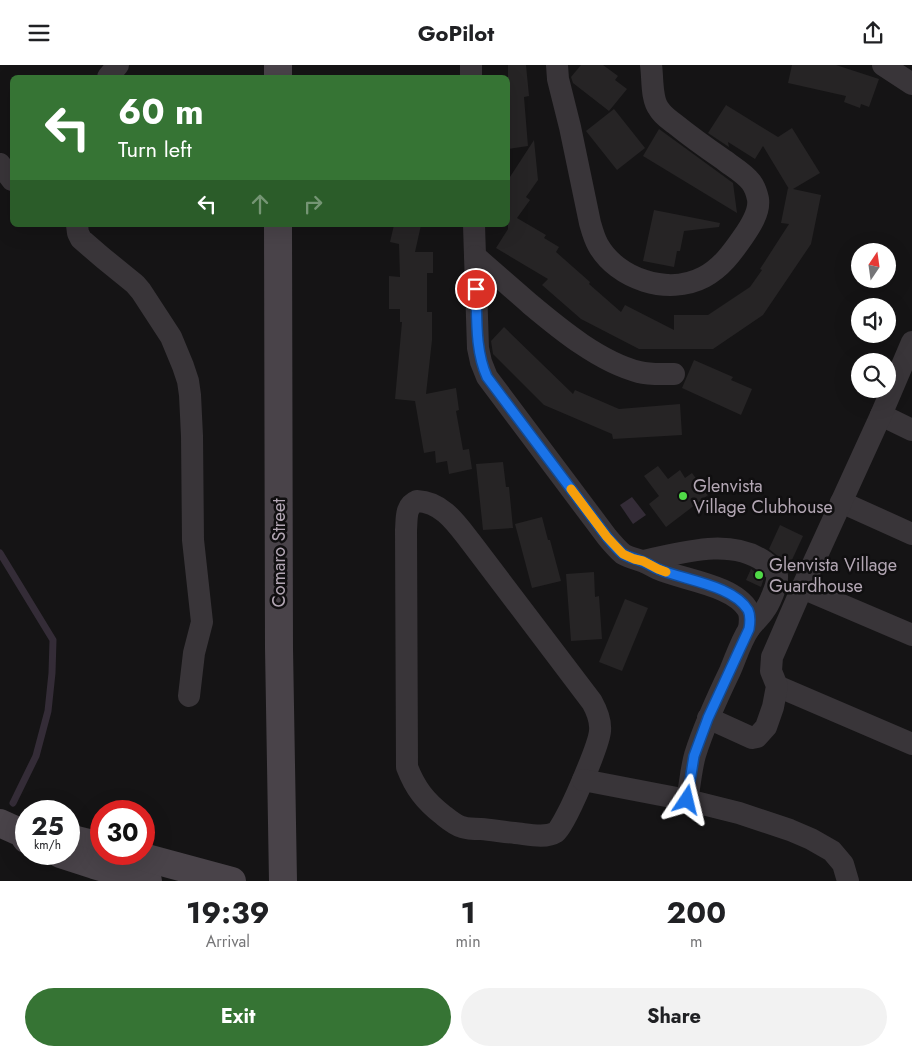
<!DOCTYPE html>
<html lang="en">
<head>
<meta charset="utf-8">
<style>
  body { margin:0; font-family:Jost,sans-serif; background:#f2f2f2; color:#202124; height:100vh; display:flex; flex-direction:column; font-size:19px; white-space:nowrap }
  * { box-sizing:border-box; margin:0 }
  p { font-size:16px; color:#757577 }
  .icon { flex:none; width:28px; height:28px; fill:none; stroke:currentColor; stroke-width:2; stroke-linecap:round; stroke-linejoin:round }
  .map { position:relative; height:816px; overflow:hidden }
  .side { display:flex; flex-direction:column; background:#fff; flex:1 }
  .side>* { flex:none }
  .banner { position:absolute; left:10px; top:10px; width:500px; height:152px; border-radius:8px; box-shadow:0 5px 20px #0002; background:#367434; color:#fff; overflow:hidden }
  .needle { width:32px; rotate:13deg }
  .fabs { position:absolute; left:851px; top:178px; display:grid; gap:10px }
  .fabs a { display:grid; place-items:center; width:45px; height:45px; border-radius:50%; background:#fff; box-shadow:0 5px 20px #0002; font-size:25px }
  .speed { position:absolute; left:15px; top:735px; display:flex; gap:10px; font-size:25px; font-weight:700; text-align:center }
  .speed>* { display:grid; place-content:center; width:65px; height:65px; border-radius:50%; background:#fff; box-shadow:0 5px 20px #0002; line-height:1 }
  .speed small { font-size:12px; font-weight:400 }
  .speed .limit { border:8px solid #d22; background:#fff; color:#111 }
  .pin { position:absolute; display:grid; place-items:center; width:42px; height:42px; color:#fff; margin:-21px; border:2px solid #fff; border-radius:50%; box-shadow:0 1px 5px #0007 }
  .me { position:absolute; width:55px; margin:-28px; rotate:10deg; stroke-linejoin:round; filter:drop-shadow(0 0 4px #0008) }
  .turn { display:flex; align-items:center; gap:18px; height:105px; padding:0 25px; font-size:22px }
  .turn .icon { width:65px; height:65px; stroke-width:2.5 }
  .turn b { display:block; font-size:35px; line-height:42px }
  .lanes { display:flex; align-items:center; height:48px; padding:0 25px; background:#0003; justify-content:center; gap:25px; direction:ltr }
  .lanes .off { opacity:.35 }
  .eta { display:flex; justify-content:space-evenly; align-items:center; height:85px; text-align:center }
  .eta b { font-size:30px; font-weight:700; line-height:35px }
  .cta { display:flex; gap:10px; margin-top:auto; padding:10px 25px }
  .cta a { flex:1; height:58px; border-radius:30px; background:#367434; color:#fff; font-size:20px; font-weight:700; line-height:58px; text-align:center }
  .cta a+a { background:#f2f2f2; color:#202124 }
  header { display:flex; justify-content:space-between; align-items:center; height:65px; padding:0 25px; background:#fff; font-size:22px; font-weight:700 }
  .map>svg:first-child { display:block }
</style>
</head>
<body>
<header><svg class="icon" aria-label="menu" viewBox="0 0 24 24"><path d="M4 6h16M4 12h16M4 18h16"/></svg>GoPilot<svg class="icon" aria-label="share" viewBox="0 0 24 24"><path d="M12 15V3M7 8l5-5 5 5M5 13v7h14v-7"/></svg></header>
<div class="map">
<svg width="912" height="816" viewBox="0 0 912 816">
  <rect width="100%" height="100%" fill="#151415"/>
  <polygon fill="#342c37" points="632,432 646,450 633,459 620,440"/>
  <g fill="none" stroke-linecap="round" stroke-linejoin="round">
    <polyline stroke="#342c37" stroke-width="7" points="0,488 53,575 52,608 48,646 36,691 13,738"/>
  </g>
  <g fill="#262425">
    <polygon points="508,0 526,0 529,31 524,32 528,81 508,84 508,12 506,12 508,12"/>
    <polygon points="581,0 603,0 618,11 615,15 627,24 609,46 573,18 571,12"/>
    <polygon points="792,0 836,0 879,14 869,42 861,39 860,43 844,37 846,31 788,18"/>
    <polygon points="726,40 778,72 792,63 820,108 793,124 821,130 811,179 763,250 713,284 639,284 581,254 542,220 548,214 496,183 508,164 508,115 534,75 538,115 526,132 530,135 517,153 546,170 544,173 559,182 556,187 590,217 589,219 621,247 625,240 674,265 674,250 708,250 750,222 762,205 760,204 789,159 781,158 788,123 789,124 763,81 755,94 728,77 729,82 708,68"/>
    <polygon points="614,44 645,83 617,105 586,66"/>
    <polygon points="659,64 733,118 737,148 643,91"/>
    <polygon points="654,145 720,158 719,162 684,166 680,186 677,186 674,202 643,196"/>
    <polygon points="394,160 421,160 415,187 433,187 433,208 427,208 427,247 432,247 432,275 426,329 456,323 459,345 456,346 463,385 469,384 472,404 449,409 447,396 436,398 435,386 424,388 415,336 395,334 402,257 400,257 400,244 389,244 389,211 400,212 399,179 390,177"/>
    <polygon points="504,262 573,329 575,325 619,344 680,339 682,370 613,374 612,369 544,340 493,289 491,276"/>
    <polygon points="694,295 733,312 731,315 752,324 741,350 682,323"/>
    <polygon points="503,397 506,422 509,422 513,463 483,465 476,399"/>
    <polygon points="658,401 668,414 680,405 685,413 692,408 708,430 666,462 649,439 659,431 644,411"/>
    <polygon points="542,452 548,475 550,475 561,516 532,523 515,459"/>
    <polygon points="780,460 803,471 791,497 779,492 769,484"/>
    <polygon points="751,504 764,513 761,522 746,515"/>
    <polygon points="594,507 595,532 599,531 602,574 571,576 566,509"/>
    <polygon points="625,534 648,543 622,606 599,597"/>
  </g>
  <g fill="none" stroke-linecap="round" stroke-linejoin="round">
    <g stroke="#393539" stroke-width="22">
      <polyline points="471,0 471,12"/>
      <path d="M557,0L558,14L570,62L590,158C592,165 594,173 598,180C617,214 668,231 704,212C721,203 732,188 743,172C750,162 760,147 758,134C757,129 754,121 751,117C744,108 733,102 724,95C708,84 691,72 675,59C670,55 663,51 659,44C651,34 653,13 651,0"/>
      <polyline points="883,0 912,19"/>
      <polyline points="108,12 118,0"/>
      <polyline points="0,99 12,115"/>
      <polyline points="77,160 78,168 81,174 103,193 135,219 141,226 171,272 183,301 188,316 190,330 192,371 193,475 202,557 194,588 189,631"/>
      <path d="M474,160L478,283L481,297L487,312L607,472C612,478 617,484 623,489C630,493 637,494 644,497C649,499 653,502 658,504C683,515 734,520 748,545C751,551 750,557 749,564"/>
      <path d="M475,191C493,207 512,223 530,239C561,265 600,297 639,307C650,310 662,309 674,309"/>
      <polyline points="881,350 912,365"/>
      <path d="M417,436C442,437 456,458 470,476L592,637C597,646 601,656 600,666C599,680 565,761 556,767C545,774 527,769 515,768C504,767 492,765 481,764C475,764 468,764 462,762C455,760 448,754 443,750C425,736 415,723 407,702L406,465C407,453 405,441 417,436Z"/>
      <polyline points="841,437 912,469"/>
      <path d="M643,496C681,488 730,472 765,497C770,501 776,505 777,511C778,519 769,540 764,546C759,553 753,558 749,564C741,576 736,592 730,606C717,633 704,661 695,690C691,704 690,720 687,735"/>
      <polyline points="802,523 912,570"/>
      <polyline points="777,621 912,679"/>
      <polyline points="708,653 752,673 757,672 766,662 773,642 777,621 771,606 772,592 802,523 881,350 912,277"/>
      <polyline points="583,715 687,735 739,748 790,765 811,774 832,786 843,799 848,816"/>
    </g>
    <g stroke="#494349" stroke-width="28">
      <polyline points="278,0 278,12"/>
      <polyline points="278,160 279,583 283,816"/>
      <polyline points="0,758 22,768 26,774"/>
      <polyline points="69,773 101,781"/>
      <polyline points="60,789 94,800 148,816"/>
      <polyline points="132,789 232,816"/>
    </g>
  </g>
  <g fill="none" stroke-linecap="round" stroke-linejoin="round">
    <g stroke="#114b97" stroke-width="12">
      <path id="route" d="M476,224C477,254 475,285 487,312L607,472C612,478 617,484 623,489C630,493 637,494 644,497C649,499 653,502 658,504C683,515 733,520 748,545C751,551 750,558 749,564L708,653L694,691L687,735"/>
    </g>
    <use href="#route" stroke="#1a73e8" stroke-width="9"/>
    <polyline stroke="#f59e0b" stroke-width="9" points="571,424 607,472 623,489 634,494 643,496 658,504 666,507"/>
  </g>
  <g fill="#50da47" stroke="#100f10" stroke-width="2">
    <circle cx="683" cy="431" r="5"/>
    <circle cx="759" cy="510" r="5"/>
  </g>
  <g text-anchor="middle" stroke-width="5" stroke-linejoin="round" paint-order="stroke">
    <g font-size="18" fill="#b3a7b4" stroke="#100f10" text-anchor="start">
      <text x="693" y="427">Glenvista<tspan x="693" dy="21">Village Clubhouse</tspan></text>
      <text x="769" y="506">Glenvista Village<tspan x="769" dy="21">Guardhouse</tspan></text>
    </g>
    <g font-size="18" fill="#b3a7b4" stroke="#100f10">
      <text transform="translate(279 488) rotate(-90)" y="6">Comaro Street</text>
    </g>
  </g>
</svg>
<div class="fabs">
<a><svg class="needle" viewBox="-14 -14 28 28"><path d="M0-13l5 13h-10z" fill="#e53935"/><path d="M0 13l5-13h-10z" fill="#757577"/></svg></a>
<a><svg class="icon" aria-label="sound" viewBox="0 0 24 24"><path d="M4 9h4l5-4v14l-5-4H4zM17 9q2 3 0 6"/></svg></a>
<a><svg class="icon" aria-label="search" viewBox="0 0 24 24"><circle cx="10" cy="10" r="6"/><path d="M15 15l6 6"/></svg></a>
</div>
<div class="speed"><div>25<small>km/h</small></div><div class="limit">30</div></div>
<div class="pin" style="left:476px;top:224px;background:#d93025"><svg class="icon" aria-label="arrive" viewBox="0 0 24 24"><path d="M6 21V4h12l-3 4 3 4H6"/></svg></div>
<svg class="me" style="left:687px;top:735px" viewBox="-20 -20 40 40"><path d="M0-17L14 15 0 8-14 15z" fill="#1a73e8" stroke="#fff" stroke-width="4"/></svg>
<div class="banner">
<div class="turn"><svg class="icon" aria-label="left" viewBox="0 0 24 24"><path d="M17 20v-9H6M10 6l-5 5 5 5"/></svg><div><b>60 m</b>Turn left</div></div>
<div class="lanes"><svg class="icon" aria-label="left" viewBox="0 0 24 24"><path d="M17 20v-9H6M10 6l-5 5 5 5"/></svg><svg class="icon off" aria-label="ahead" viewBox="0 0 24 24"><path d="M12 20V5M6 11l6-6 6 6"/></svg><svg class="icon off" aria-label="right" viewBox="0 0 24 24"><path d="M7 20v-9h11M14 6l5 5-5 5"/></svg></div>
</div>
</div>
<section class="side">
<div class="eta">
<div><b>19:39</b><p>Arrival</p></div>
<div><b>1</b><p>min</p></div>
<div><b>200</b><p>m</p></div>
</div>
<div class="cta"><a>Exit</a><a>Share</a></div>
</section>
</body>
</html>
